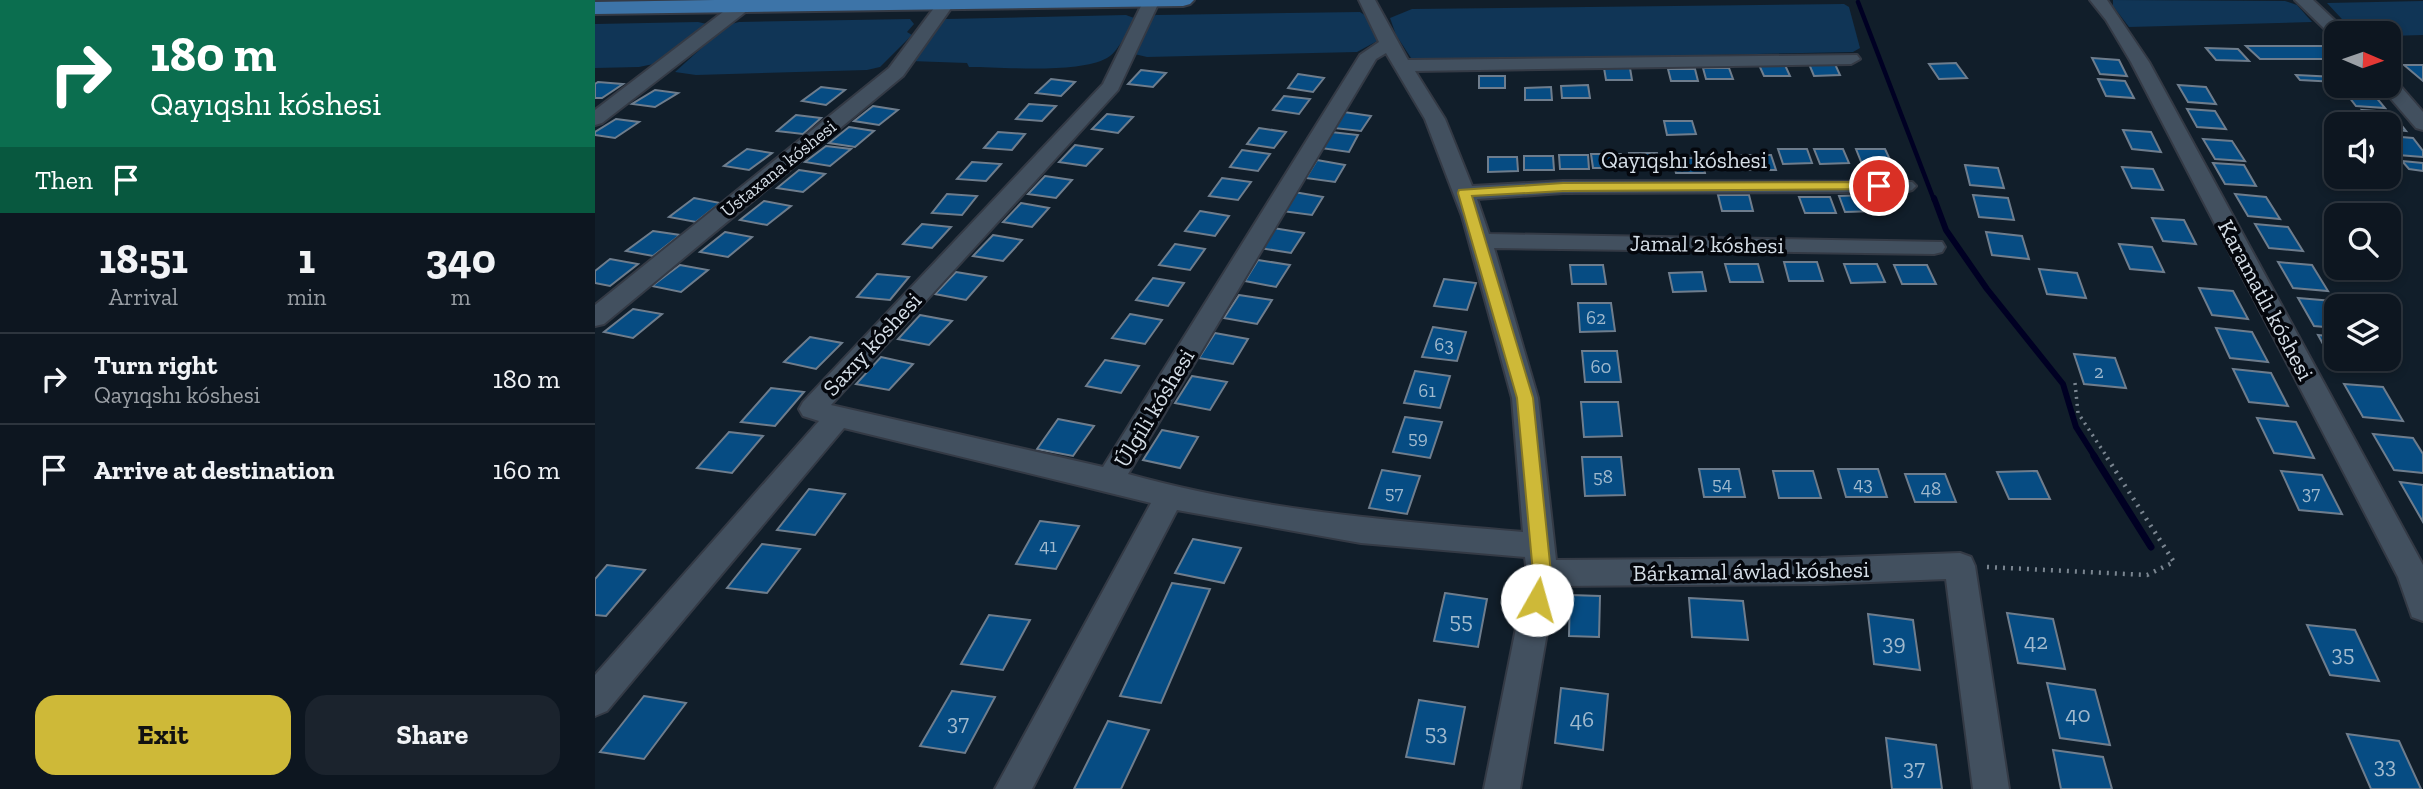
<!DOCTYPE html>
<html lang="en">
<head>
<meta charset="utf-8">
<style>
  body { margin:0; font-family:"Zilla Slab",serif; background:#1b232d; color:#f1f3f6; height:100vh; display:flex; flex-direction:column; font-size:26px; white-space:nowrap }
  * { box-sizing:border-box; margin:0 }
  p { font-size:23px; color:#9a9fa5 }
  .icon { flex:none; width:38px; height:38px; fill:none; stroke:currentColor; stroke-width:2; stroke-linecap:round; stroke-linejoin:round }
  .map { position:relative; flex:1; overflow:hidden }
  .drawer { display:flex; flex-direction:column; background:#0d1620; width:595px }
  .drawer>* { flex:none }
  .hud { background:#0b6e4f; color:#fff; overflow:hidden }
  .needle { width:46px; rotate:92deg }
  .controls { position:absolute; left:1729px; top:21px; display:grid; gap:14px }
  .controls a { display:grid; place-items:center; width:77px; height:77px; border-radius:14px; background:#0d1620; box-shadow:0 4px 10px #0003,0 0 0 2px #2d353e; font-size:35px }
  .pin { position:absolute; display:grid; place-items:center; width:60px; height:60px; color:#fff; margin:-30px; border:4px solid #fff; border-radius:50%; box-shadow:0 2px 7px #0007 }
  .me { position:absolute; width:77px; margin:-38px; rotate:7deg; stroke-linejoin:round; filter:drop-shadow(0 0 5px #0008) }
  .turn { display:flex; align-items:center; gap:24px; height:147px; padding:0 35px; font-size:32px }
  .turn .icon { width:91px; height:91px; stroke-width:2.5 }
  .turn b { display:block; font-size:49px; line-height:60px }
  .then { display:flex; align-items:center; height:66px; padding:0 35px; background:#0003; gap:14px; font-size:26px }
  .eta { display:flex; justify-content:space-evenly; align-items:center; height:119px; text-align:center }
  .eta b { font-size:42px; font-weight:800; line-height:49px }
  .primary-button { display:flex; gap:14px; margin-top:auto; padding:14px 35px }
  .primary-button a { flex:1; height:80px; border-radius:21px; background:#ceb938; color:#111; font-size:28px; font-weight:800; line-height:80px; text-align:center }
  .primary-button a+a { background:#1b232d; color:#f1f3f6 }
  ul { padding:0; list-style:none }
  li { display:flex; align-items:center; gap:21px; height:91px; padding:0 35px; border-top:2px solid #2d353e }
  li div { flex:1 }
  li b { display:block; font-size:26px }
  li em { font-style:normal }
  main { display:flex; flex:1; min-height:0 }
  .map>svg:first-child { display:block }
</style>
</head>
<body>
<main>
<section class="drawer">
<div class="hud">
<div class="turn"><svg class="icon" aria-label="right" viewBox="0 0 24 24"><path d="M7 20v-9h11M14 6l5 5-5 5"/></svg><div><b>180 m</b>Qayıqshı kóshesi</div></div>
<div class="then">Then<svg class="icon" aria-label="arrive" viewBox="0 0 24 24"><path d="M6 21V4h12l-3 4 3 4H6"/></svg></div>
</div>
<div class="eta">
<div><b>18:51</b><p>Arrival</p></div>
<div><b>1</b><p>min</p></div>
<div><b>340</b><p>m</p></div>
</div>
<ul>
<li><svg class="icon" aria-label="right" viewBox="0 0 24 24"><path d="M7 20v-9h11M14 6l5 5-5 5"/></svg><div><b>Turn right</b><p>Qayıqshı kóshesi</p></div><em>180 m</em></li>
<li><svg class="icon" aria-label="arrive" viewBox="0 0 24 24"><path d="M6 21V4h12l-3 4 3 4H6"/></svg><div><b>Arrive at destination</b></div><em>160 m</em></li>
</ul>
<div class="primary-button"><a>Exit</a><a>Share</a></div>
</section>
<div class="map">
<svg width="1828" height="789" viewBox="0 0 1828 789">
  <rect width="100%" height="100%" fill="#111e2a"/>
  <g fill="#103556">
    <polygon points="1518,0 1690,1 1702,5 1717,22 1534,27 1518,6"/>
    <polygon points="1828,1 1828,35 1794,36 1794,33 1760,33 1732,3"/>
    <polygon points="1249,4 1254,7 1265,48 1258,52 818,61 801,35 795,18 817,9"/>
    <polygon points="765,12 774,18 784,40 762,52 552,57 535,53 553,18 561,15"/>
    <path d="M531,15L539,18V22C531,33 523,52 512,58C483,74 409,67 374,67L372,63L315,61L343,22L351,19Z"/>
    <polygon points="315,19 319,24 312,32 317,35 285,67 272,70 101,75 80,72 132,25 144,22"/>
    <polygon points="103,22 112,24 110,28 73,61 44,67 0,68 0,24"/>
  </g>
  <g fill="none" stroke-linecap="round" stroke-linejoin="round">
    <polyline stroke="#000023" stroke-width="4.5" points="1263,2 1339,200"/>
    <polyline stroke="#000023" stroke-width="6" points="1339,198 1351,230 1392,289 1468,384 1481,427 1500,457"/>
    <polyline stroke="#000023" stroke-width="7" points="1499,456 1556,547"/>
  </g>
  <g fill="#064c83" stroke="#6e7d8d" stroke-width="2">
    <polygon points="1651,46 1736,46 1741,50 1741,59 1665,59"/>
    <polygon points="1611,48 1643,49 1654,61 1621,60"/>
    <polygon points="1497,58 1524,60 1532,76 1505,74"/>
    <polygon points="1361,63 1372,78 1344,79 1334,64"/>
    <polygon points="1214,64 1240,64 1245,75 1219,76"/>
    <polygon points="1164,65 1190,65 1195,76 1169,76"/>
    <polygon points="1809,65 1828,65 1828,81"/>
    <polygon points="1009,68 1035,68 1037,80 1011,80"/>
    <polygon points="1108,68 1134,68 1138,79 1111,79"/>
    <polygon points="1073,69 1100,69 1103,81 1076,81"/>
    <polygon points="546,70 571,73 558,87 533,84"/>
    <polygon points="703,74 729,78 718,92 693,88"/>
    <polygon points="1701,75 1741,77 1741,82 1705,80"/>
    <rect x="884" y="76" width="26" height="12"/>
    <polygon points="456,79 480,82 466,96 441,93"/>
    <polygon points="1503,79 1530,81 1539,98 1511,96"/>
    <polygon points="3,82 28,84 7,98 0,98 0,84"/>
    <polygon points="993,85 995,98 967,98 966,86"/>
    <polygon points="1583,85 1611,87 1621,104 1593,102"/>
    <polygon points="226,87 250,90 231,105 207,101"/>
    <polygon points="956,87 957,100 930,100 930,88"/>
    <polygon points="1747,88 1775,90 1790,108 1761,106"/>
    <polygon points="60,90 83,93 60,107 37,104"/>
    <polygon points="689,96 715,99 704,114 678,110"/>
    <polygon points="434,104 461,106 447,121 421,119"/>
    <polygon points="278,106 303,110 284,125 259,121"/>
    <polygon points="1592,109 1620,111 1631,129 1602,127"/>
    <polygon points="1767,110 1796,112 1811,131 1794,129 1794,124 1778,124"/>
    <polygon points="749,112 776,116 766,131 739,128"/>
    <polygon points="512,114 538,117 523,133 497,129"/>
    <polygon points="201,115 226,118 208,134 182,131"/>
    <polygon points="21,119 44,122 20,138 0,135 0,132"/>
    <polygon points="1069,121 1097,121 1101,134 1072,135"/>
    <polygon points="254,127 279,131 260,147 234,143"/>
    <polygon points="664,128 691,132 679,148 652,144"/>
    <polygon points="1528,130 1556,132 1566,152 1537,149"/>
    <polygon points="403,132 430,134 417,150 389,148"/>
    <polygon points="736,132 763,135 754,152 726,148"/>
    <polygon points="1794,136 1818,138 1828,151 1828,157 1803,155 1794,143"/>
    <polygon points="1608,139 1637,141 1650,161 1620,159"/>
    <polygon points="480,145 507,149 491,166 464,162"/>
    <polygon points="231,146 256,149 235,166 210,162"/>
    <polygon points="152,149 177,153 154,170 129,166"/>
    <polygon points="1183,149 1212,149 1217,163 1188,164"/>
    <polygon points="1219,149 1248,149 1254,163 1225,164"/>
    <polygon points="1261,149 1290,149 1297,164 1267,164"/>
    <polygon points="647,150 675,154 663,171 635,167"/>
    <polygon points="1034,153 1062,153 1065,168 1036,168"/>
    <polygon points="996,154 1026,154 1028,168 998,168"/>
    <polygon points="964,155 993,155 994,169 965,169"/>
    <polygon points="1147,155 1176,155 1181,170 1151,170"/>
    <polygon points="929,156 958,156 959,170 929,170"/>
    <polygon points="893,157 922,157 923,171 893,172"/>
    <polygon points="1077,158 1107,158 1110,173 1081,173"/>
    <polygon points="722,160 750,165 740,182 711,178"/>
    <polygon points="1807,161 1828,163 1828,171 1814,169"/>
    <polygon points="377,162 406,164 391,181 362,179"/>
    <polygon points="1618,163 1649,165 1661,186 1630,184"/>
    <polygon points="1370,165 1403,168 1409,188 1375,185"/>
    <polygon points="1527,167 1558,169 1568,190 1537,188"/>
    <polygon points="204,170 230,174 208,192 182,188"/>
    <polygon points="450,176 477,180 461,198 433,194"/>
    <polygon points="627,178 656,182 643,200 614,196"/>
    <polygon points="699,192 728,197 717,215 687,211"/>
    <polygon points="352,194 382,196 367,215 337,213"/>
    <polygon points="1640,194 1671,197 1685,219 1653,216"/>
    <polygon points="1123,195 1154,195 1158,211 1127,211"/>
    <polygon points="1274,195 1281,211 1250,212 1244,196"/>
    <polygon points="1378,195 1413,198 1419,220 1384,217"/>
    <polygon points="1204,197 1235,197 1241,213 1210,213"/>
    <polygon points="99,198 125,203 101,222 74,217"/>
    <polygon points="169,201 196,206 172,225 145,220"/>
    <polygon points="426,203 454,208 437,227 408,222"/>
    <polygon points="605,211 634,216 620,236 590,231"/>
    <polygon points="1557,218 1589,220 1601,244 1568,241"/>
    <polygon points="327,224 356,227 337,248 308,244"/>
    <polygon points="1660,224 1693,227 1708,251 1674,248"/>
    <polygon points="678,228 709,233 696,253 665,248"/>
    <polygon points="58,231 85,235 58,256 31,251"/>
    <polygon points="130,232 157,237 133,257 105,252"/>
    <polygon points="1391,232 1427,236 1434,259 1397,255"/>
    <polygon points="398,235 427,240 408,261 378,256"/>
    <polygon points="580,244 610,249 595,270 564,265"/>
    <polygon points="1524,244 1557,247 1569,272 1535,269"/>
    <polygon points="15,259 43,264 15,286 0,283 0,271"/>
    <polygon points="663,260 695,265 681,287 650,281"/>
    <polygon points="1189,262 1222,262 1228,281 1194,281"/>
    <polygon points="1683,262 1717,265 1733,291 1698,288"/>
    <polygon points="1130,264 1163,264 1168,282 1135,282"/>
    <polygon points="1249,264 1282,264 1290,282 1256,283"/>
    <polygon points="85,265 113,270 86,292 57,286"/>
    <polygon points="975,265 1008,265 1011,284 977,284"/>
    <polygon points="1299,265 1332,265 1341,284 1307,284"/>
    <polygon points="1444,269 1482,273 1491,298 1452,294"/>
    <polygon points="361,272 391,277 371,300 340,294"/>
    <polygon points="1107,272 1111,291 1078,292 1074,273"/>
    <polygon points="282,274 314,277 295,300 262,297"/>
    <polygon points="558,278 589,283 573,306 541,300"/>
    <polygon points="849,279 881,283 872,310 839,306"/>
    <polygon points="1604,288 1638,291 1653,319 1617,315"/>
    <polygon points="644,295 677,300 662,324 629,318"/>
    <polygon points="1703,298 1738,301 1741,306 1741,328 1719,326"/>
    <polygon points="983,303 1016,303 1020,331 985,332"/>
    <polygon points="38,309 67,314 38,338 9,332"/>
    <polygon points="535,314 567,320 550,344 517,338"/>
    <polygon points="325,315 357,321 334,345 303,339"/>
    <polygon points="838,327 871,332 862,361 827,357"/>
    <polygon points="1621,328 1657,332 1673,362 1635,358"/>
    <polygon points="620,333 653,339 638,364 604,358"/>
    <polygon points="1723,335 1741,337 1741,359 1772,359 1778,369 1740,366"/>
    <polygon points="215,337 247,343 221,369 189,362"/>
    <polygon points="987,351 1022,351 1026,382 990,382"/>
    <polygon points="1479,354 1520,358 1531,388 1489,384"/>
    <polygon points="286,357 318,364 294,390 261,384"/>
    <polygon points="510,360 544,366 526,393 491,386"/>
    <polygon points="1638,369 1676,373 1693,406 1654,402"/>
    <polygon points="820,371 855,376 845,408 809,403"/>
    <polygon points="597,376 632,382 615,410 580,403"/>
    <polygon points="1749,384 1788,387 1808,421 1768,417"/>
    <polygon points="176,388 209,392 180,426 146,422"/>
    <polygon points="986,402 1023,402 1027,436 989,437"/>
    <polygon points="810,417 847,422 835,458 798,452"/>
    <polygon points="1662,418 1701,422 1719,458 1679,453"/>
    <polygon points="463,419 499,426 478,456 442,449"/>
    <polygon points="567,430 603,437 585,468 548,460"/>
    <polygon points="134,432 168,436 137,473 102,468"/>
    <polygon points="1778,434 1818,438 1828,454 1828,473 1799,470"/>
    <polygon points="987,457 1026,457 1030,495 990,496"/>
    <polygon points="1104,469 1144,469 1150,497 1109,497"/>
    <polygon points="1243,469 1283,469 1292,497 1251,497"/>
    <polygon points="787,470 825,476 812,514 774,508"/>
    <polygon points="1178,471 1218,471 1226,498 1184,498"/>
    <polygon points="1442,471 1455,499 1414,499 1402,472"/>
    <polygon points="1686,471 1727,475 1747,514 1704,510"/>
    <polygon points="1310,474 1350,474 1361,502 1320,502"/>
    <polygon points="1805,482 1828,485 1828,522"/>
    <polygon points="214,489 250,494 220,535 182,530"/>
    <polygon points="445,521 484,526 461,569 421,564"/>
    <polygon points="598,539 646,548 629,583 580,573"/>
    <polygon points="167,544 205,549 172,593 132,588"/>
    <polygon points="12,565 50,570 11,616 0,615 0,579"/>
    <polygon points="577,583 615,589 566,703 525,696"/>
    <polygon points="850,593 892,599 883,647 839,641"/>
    <polygon points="975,595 1005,596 1004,637 974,636"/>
    <polygon points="1094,598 1148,601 1153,640 1097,637"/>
    <polygon points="1412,613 1458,619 1470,669 1423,663"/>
    <polygon points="1273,614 1318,620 1325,670 1279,664"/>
    <polygon points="394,615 435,620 408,670 366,664"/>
    <polygon points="1712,625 1760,630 1784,681 1735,675"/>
    <polygon points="1452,683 1500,690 1515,745 1465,738"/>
    <polygon points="966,688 1013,694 1008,750 960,743"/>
    <polygon points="357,691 400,697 370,753 325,746"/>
    <polygon points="49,696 91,703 49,759 5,752"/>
    <polygon points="824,700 870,707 859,764 811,757"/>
    <polygon points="513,721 554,730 526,789 479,789"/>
    <polygon points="1752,734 1804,741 1826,789 1776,789"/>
    <polygon points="1291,738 1341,745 1347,789 1297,789"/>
    <polygon points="1458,750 1508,757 1517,789 1466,789"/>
  </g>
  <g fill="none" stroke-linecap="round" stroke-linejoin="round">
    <g stroke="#343a45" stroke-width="4">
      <g id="minor">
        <polygon points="345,0 357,0 359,4 308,76 9,324 0,326 0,305 294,68"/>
        <path d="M549,0H565L523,90L236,405L508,467L765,55L784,42L764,0H780L813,60L1262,55L1265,59L1256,64L820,71L850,119L877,186L968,181L1317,182L1321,186L1317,190L1310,192L968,193L882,199L894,234L1347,242L1350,247L1347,252L1339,254L899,248L943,398L961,560L1226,558L1365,553L1376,557L1380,566L1414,789H1378L1351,579L1226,584L960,586L925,789H889L932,573L930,557L766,543L582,510L437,789H400L556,503L249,428L12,711L0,716V675L224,421L208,416L204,409L208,402L508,84ZM791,53L830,119L867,216L917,398L928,532C796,521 662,510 533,474L781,59Z"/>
        <polygon points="1495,0 1512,0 1554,62 1828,565 1828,621 1817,617 1803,577 1536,62 1511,20"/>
        <polygon points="1700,0 1718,0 1753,33 1741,33 1741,38 1738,37"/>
        <polygon points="147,1 155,6 153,10 7,123 0,125 0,110 141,2"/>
        <polygon points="1794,79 1801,81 1828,112 1828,130 1821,128 1785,86 1794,86"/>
      </g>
    </g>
    <g stroke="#343a45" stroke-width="4">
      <polygon id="major" points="119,0 599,0 595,4 588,6 0,14 0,2"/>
    </g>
    <polyline stroke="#7a8590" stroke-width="3.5" stroke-dasharray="2 5" stroke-linecap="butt" points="1480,383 1483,413 1512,457"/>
    <polyline stroke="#7a8590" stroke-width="4.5" stroke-dasharray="2 6" stroke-linecap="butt" points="1392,567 1552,575 1579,562 1511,456"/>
    <use href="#minor" fill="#42505f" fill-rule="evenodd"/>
    <use href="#major" fill="#3d74a8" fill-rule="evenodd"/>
  </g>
  <polygon fill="#ceb938" stroke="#867824" stroke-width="2" points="1284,182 1290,186 1288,189 968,191 877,196 938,398 956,573 949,606 942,608 935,606 933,600 938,573 922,398 863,193 864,190 968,183"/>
  <g text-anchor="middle" stroke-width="7" stroke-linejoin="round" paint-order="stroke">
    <g font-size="19" fill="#d4dde6" stroke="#04070d">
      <text transform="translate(183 168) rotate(-39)" y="7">Ustaxana kóshesi</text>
    </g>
    <g font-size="19" fill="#a0b9cd">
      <text x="1001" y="324">62</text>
      <text x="849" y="351">63</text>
      <text x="1006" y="373">60</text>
      <text x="1504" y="378">2</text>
      <text x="832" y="397">61</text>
      <text x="823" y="444">59</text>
      <text x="1008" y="483">58</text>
      <text x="1127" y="490">54</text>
      <text x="1268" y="490">43</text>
      <text x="1336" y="495">48</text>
      <text x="799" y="499">57</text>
      <text x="1716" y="499">37</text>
      <text x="453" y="552">41</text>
    </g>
    <g font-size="23" fill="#d4dde6" stroke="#04070d">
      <text x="1089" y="168">Qayıqshı kóshesi</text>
      <text transform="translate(1112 244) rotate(1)" y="8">Jamal 2 kóshesi</text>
      <text transform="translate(1671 300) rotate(62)" y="8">Karamatlı kóshesi</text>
      <text transform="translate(277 344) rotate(-47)" y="8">Saxıy kóshesi</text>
      <text transform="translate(559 408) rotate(-59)" y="8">Úlgili kóshesi</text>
      <text transform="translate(1156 571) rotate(-1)" y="8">Bárkamal áwlad kóshesi</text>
    </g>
    <g font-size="23" fill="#a0b9cd">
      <text x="866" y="628">55</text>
      <text x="1441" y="649">42</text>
      <text x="1299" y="650">39</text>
      <text x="1748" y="661">35</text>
      <text x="1483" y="722">40</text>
      <text x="987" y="727">46</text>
      <text x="363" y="730">37</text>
      <text x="841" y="740">53</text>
      <text x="1790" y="773">33</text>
      <text x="1319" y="775">37</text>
    </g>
  </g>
</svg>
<div class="controls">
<a><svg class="needle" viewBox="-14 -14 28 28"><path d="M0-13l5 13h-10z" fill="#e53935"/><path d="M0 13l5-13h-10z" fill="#9a9fa5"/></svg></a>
<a><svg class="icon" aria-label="sound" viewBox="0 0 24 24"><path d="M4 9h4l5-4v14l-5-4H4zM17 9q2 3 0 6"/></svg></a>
<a><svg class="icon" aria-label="search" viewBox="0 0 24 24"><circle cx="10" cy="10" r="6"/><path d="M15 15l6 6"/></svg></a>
<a><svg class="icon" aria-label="layers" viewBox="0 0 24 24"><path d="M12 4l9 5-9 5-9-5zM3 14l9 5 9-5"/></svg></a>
</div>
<div class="pin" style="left:1284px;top:186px;background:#d93025"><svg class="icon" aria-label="arrive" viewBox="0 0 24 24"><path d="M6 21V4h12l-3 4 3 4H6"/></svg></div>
<svg class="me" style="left:942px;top:600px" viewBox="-20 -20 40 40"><circle r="19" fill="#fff"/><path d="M0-13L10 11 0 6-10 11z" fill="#ceb938"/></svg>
</div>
</main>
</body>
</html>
